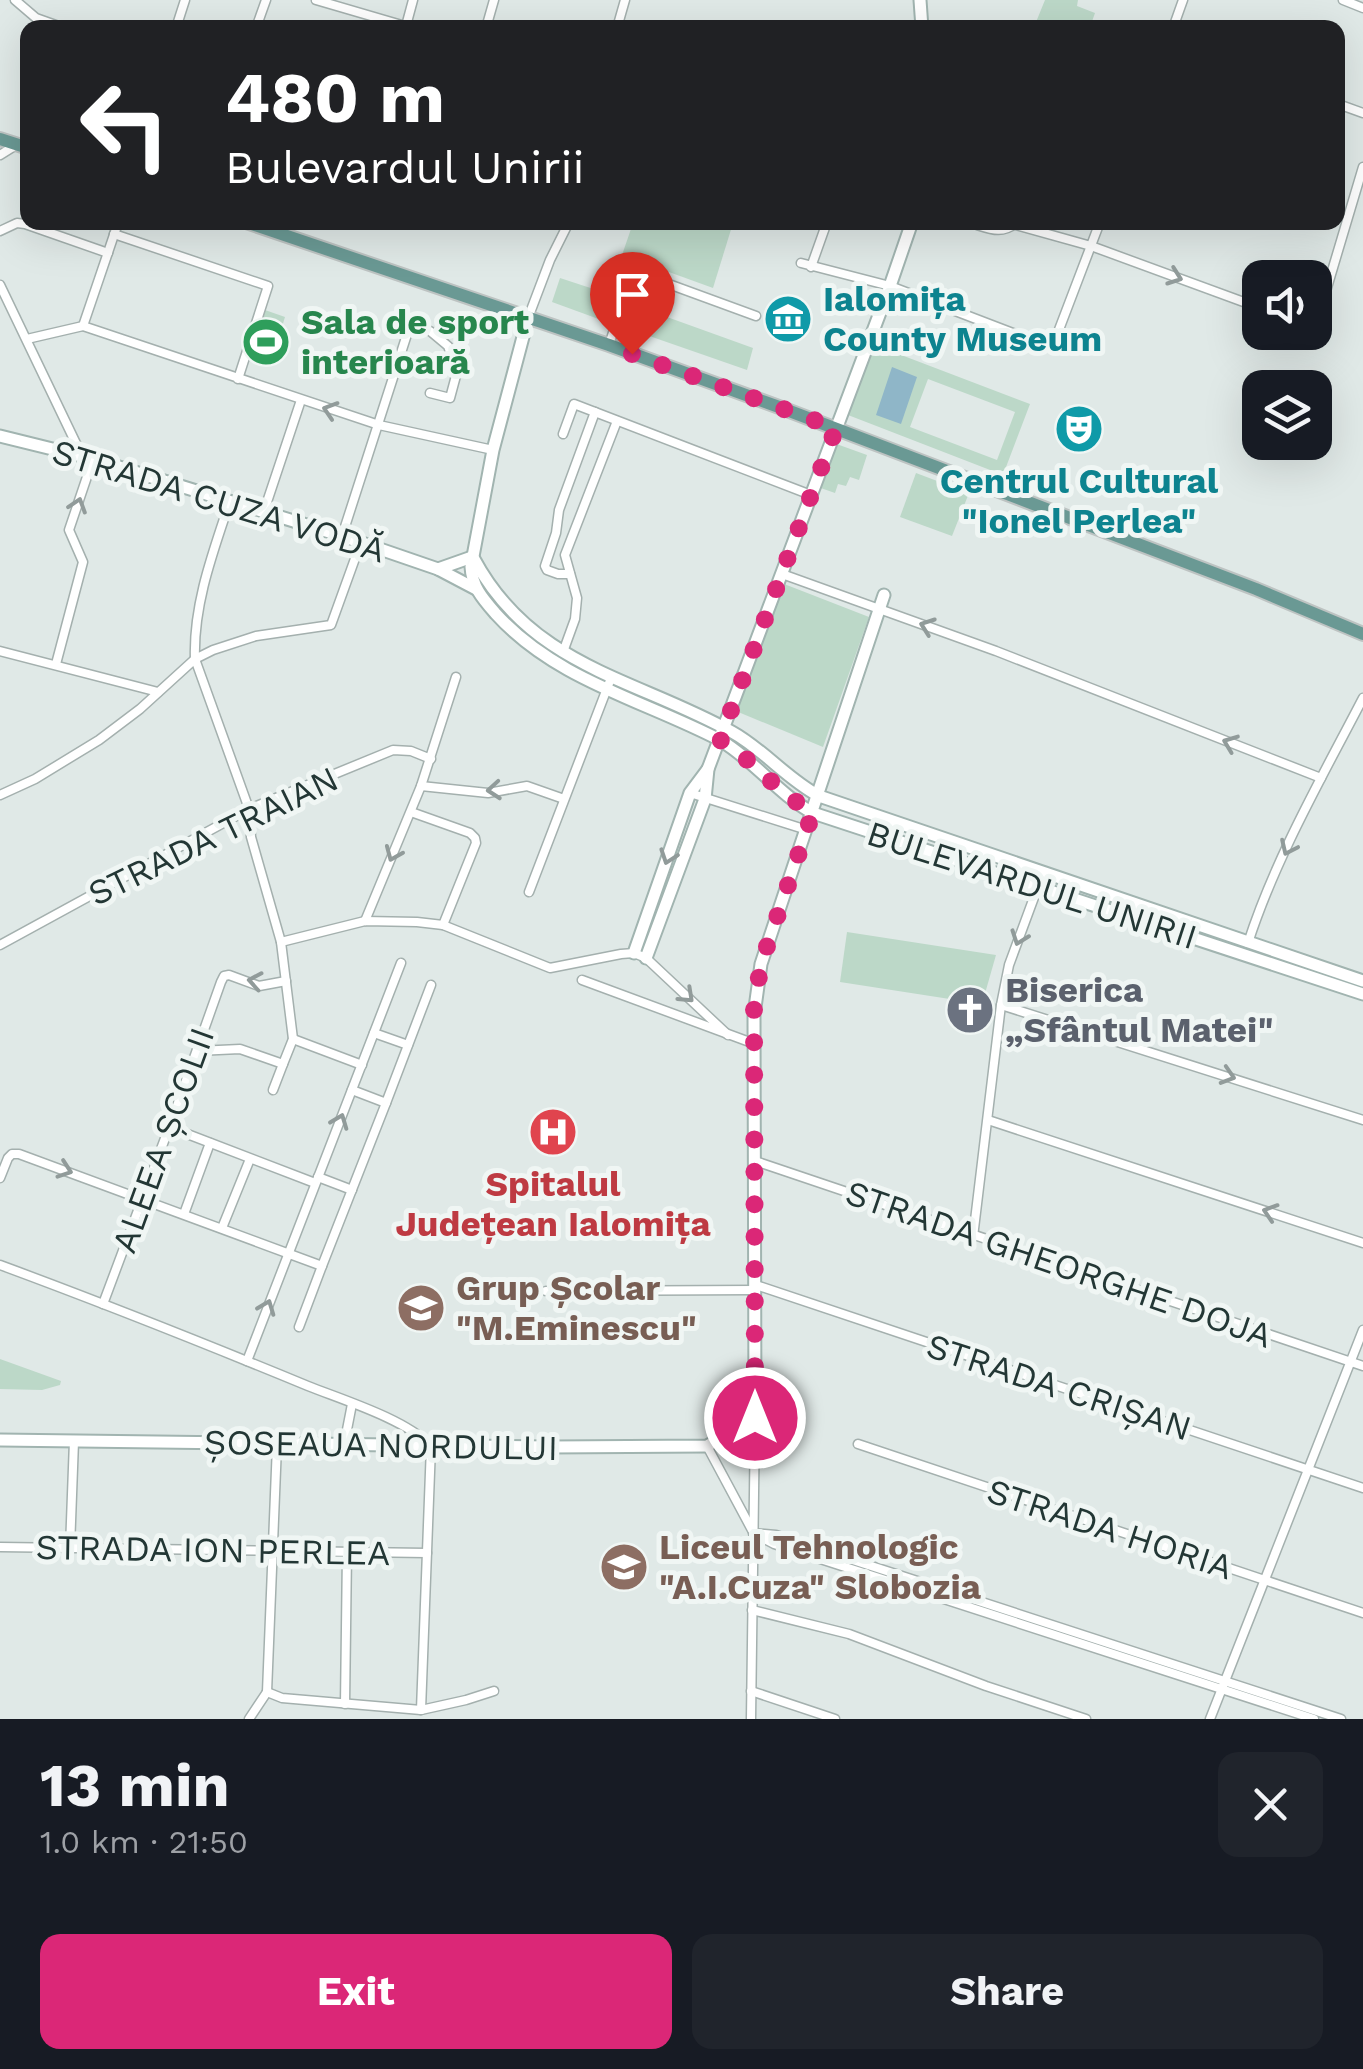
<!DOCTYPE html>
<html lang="en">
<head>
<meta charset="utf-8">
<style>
  body { margin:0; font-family:"Work Sans",sans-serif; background:#20242c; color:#f1f3f6; height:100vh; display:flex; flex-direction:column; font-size:38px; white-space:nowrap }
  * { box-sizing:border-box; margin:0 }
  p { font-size:32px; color:#9ea1a6 }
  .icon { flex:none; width:55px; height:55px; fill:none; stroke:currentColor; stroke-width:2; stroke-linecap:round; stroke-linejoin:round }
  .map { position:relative; height:1719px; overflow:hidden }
  .panel { display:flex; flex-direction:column; background:#171b24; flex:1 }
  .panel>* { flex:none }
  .guide { position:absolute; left:20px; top:20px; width:1325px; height:210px; border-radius:20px; box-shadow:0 10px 40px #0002; background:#202124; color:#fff; overflow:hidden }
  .fabs { position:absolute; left:1242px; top:260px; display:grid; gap:20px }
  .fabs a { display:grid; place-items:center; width:90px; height:90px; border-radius:20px; background:#171b24; box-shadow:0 10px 40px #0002; font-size:50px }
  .pin { position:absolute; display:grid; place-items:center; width:85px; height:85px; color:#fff; margin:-102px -42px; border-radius:50% 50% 50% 0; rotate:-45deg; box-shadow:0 0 10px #0007 }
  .pin .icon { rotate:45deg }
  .me { position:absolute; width:110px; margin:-55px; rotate:0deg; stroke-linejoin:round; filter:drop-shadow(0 0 8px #0008) }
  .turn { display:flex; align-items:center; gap:35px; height:210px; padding:0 40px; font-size:45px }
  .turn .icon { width:130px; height:130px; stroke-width:2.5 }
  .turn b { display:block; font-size:70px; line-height:85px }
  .round { display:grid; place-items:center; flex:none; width:105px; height:105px; border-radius:20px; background:#20242c }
  .headline { display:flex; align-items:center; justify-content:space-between; height:170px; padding:0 40px }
  h1 { font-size:60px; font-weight:700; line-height:75px }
  .primary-button { display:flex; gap:20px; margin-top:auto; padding:20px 40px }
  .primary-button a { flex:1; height:115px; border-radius:20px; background:#db2777; color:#fff; font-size:40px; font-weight:700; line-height:115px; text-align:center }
  .primary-button a+a { background:#20242c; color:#f1f3f6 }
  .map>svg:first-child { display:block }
</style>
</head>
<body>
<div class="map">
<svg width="1363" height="1719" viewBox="0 0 1363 1719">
  <rect width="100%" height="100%" fill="#e0e9e7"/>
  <g fill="#bcd8c8" fill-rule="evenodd">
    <polygon points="1045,0 1078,0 1077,6 1095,13 1090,27 1034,27"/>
    <polygon points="633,223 733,223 713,288 622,255"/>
    <polygon points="560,278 624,299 615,325 552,302"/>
    <polygon points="642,308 753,348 747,370 635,331"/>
    <polygon points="265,310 285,317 270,366 249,359"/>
    <path d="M875,345L1030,404L1003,475L848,415ZM928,379L1015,412L997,460L910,427Z"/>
    <polygon points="831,442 867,455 859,480 850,477 846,486 838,484 835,493 815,486"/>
    <polygon points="916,473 969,493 952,536 900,517"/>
    <polygon points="779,582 869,617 823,747 731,709"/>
    <polygon points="847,932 996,955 982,1004 840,982"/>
    <polygon points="0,1359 61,1381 60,1385 42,1390 0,1389"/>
  </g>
  <polygon fill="#8fb6c8" points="892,367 917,377 901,424 876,415"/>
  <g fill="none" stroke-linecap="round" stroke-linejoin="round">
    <g stroke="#a4b0ae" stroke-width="11">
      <g id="street">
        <polyline points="15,0 36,18 64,28"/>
        <polyline points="316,0 412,28"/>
        <polyline points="1343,0 1363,8"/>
        <polyline points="406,26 413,0"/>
        <polyline points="176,28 185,0"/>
        <polyline points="256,28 266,0"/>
        <polyline points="486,28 494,0"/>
        <polyline points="617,28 625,0"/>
        <polyline points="1173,28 1183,0"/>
        <polyline points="1338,104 1363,113"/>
        <polyline points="0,155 16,145"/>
        <path d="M974,224C990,229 1003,235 1017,222"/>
        <polyline points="1016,225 1091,246 1260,308"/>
        <polyline points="0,231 17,223 25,224 108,253"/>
        <polyline points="114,234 268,286 238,379"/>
        <polyline points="619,260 633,271"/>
        <polyline points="801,263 890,286 1052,348 1100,222"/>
        <polyline points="811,267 827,222"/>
        <polyline points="0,285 82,456"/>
        <polyline points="528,318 550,260 569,222"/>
        <polyline points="83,326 117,226"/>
        <polyline points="1315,328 1363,167"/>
        <polyline points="27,339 83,326 379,425 493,450"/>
        <polyline points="609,345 633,271 756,316"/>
        <polyline points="563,434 574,404 811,495"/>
        <polyline points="264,511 301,400"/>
        <polyline points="342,536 410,325 430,331 448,346 457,372 450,398 430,393"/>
        <polyline points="570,574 558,574 547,570 545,566 556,533 559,510 595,412"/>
        <polyline points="782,574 996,651 1321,778"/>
        <polyline points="0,651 158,692"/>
        <polyline points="563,652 575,619 577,598 565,555 617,421"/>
        <polyline points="56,664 83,562 69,530 93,459"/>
        <polyline points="421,786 488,793 527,786 564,799"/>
        <polyline points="690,793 807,830"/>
        <polyline points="0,795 35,779 99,740 140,709 195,659 213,650 256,636 331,625 361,542"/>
        <polyline points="411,812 470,833 475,838 476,843 443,925"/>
        <polyline points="529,892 611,678"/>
        <polyline points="365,921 421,786 456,677"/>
        <polyline points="281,942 365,921 417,922 443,925 550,968 621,954 634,953 646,958 728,1035"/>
        <path d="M1248,943C1275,859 1322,777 1363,698"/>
        <polyline points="0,945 249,809 393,750 411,751 431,759"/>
        <polyline points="582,980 755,1044"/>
        <polyline points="1001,1005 1363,1120"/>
        <polyline points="374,1033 408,1045"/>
        <polyline points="293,1039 362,1065"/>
        <path d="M197,1051L240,1049L283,1064L293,1039L281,942L251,837L249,809L195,659C193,605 213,552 230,501"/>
        <polyline points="273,1090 283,1064"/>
        <polyline points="352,1090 386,1103 431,985"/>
        <polyline points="988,1120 1363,1243"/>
        <polyline points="169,1127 315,1183"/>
        <polyline points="755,1161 1363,1366"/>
        <polyline points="318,1177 352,1190"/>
        <polyline points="0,1178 8,1158 12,1154 19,1154 322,1266 386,1103"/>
        <polyline points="184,1214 210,1143"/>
        <polyline points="222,1228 250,1159"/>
        <polyline points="973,1237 1001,1005 1009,965 1043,873"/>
        <path d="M0,1265C103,1303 206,1344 308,1386C343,1400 405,1419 431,1446L421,1710"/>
        <polyline points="756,1285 1363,1488"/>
        <polyline points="546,1291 756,1290"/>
        <polyline points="103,1304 173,1117 221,982 224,976 229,975 259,986 286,981"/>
        <polyline points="299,1327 322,1266"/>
        <polyline points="247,1361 401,963"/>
        <polyline points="858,1444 1363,1613"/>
        <polyline points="344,1445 352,1404"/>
        <polyline points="707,1446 752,1530"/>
        <polyline points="753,1533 776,1535 1341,1719"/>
        <polyline points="757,1535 774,1544 1314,1719"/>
        <polyline points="0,1547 427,1553"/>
        <polyline points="70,1548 74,1441"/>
        <polyline points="752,1610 849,1634 986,1686 1086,1719"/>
        <polyline points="751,1691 835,1719"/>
        <polyline points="267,1692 277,1445"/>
        <polyline points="267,1692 282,1698 421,1710 466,1700 494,1691"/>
        <polyline points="345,1704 347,1552"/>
        <polyline points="249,1719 267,1692"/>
        <polyline points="751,1719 755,1419"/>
        <polyline points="1210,1719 1363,1330"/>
      </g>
    </g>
    <g stroke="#a1b4b0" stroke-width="15">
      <g id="secondary">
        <polyline points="920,0 922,28"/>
        <path d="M528,318L493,450L471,567C472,587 483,599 496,614C556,680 643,700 720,740C754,760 778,794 813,813L1363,994"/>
        <polyline points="0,436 93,459 342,536 438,569 476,589"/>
        <path d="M474,559C532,667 635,678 732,732C763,749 787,779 819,796L1363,981"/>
        <polyline points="438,569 472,557"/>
        <polyline points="634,953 690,793 708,769"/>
        <polyline points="646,958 705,799 708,769 890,286 912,222"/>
        <polyline points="0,1440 550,1447 707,1446 755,1418 754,1015 761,964 884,595"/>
      </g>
    </g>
    <g stroke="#bdc3c2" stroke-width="16">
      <g id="primary">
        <polyline points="0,139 28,148"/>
        <polyline points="246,222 609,345 779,407 1256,589 1363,634"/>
      </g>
    </g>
    <use href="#street" stroke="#fff" stroke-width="8"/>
    <use href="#secondary" stroke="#fff" stroke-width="11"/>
    <use href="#primary" stroke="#6a9994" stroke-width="12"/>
  </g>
  <defs><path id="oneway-chevron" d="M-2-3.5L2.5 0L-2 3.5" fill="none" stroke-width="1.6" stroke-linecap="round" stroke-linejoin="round" transform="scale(2.5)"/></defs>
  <g stroke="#919b9a">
    <use href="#oneway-chevron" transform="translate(1175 277) rotate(20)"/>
    <use href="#oneway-chevron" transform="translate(330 410) rotate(-162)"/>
    <use href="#oneway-chevron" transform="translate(78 505) rotate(-72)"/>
    <use href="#oneway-chevron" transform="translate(927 626) rotate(-160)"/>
    <use href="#oneway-chevron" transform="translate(1230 743) rotate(-159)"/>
    <use href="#oneway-chevron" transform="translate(494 790) rotate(175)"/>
    <use href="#oneway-chevron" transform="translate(1288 848) rotate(115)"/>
    <use href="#oneway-chevron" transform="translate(393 854) rotate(113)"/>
    <use href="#oneway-chevron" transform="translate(668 857) rotate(109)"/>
    <use href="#oneway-chevron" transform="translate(1019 938) rotate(110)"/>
    <use href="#oneway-chevron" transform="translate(255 981) rotate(-170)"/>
    <use href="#oneway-chevron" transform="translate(687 996) rotate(43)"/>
    <use href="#oneway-chevron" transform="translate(1228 1076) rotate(17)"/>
    <use href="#oneway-chevron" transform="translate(340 1121) rotate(-69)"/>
    <use href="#oneway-chevron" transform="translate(65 1170) rotate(19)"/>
    <use href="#oneway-chevron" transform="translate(1270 1212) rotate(-162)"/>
    <use href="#oneway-chevron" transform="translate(267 1307) rotate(-69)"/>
  </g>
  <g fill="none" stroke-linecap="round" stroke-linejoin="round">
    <path stroke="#db2777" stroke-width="18" stroke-dasharray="0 32.4" d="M632,354L836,428L720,740C754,760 778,794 813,812L761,964L754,1008L755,1418"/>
  </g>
  <defs>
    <g id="museum-disc" transform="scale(2.5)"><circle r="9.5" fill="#0f9aa8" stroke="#f0f6f4"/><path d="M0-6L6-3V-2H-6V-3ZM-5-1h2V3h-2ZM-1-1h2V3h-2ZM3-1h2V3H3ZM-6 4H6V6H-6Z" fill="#fff"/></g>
    <g id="stadium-disc" transform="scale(2.5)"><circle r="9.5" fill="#2e9e5b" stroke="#f0f6f4"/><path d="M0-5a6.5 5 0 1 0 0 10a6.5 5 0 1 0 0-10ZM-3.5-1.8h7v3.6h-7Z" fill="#fff"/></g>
    <g id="theatre-disc" transform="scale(2.5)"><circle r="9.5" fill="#0f9aa8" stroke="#f0f6f4"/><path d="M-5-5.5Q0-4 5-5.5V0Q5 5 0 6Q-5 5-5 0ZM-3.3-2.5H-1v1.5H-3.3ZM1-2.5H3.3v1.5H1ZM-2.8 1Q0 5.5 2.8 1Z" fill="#fff"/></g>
    <g id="church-disc" transform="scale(2.5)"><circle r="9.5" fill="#6b7280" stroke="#f0f6f4"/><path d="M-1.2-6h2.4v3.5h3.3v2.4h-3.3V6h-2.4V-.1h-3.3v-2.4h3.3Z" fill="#fff"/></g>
    <g id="hospital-disc" transform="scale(2.5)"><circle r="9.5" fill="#e0444e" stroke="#f0f6f4"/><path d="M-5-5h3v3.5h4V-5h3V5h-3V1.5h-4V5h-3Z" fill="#fff"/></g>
    <g id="university-disc" transform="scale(2.5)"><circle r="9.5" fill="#8d6e63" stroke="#f0f6f4"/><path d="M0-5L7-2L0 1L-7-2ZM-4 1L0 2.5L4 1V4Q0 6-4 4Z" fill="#fff"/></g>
  </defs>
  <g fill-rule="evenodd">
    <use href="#museum-disc" x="788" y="319"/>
    <use href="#stadium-disc" x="266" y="342"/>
    <use href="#theatre-disc" x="1079" y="429"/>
    <use href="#church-disc" x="970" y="1010"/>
    <use href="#hospital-disc" x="553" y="1132"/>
    <use href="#university-disc" x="421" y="1308"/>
    <use href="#university-disc" x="624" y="1567"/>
  </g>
  <g text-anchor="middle" stroke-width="10" stroke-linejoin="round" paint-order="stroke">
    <g font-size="35" font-weight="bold" fill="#0d838f" stroke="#f0f6f4" text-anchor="start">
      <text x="823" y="311">Ialomița<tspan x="823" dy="40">County Museum</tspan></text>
      <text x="1079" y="493" text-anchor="middle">Centrul Cultural<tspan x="1079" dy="40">"Ionel Perlea"</tspan></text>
    </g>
    <g font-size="35" font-weight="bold" fill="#27864d" stroke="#f0f6f4" text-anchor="start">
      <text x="301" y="334">Sala de sport<tspan x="301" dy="40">interioară</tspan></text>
    </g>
    <g font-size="35" fill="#233735" stroke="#f0f6f4">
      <text transform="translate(219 501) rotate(17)" y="12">STRADA CUZA VODĂ</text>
      <text transform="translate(213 836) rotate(-26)" y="12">STRADA TRAIAN</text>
      <text transform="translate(1032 885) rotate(18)" y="12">BULEVARDUL UNIRII</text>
      <text transform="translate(163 1140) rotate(-70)" y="12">ALEEA ȘCOLII</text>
      <text transform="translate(1059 1264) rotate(19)" y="12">STRADA GHEORGHE DOJA</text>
      <text transform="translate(1059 1387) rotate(18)" y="12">STRADA CRIȘAN</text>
      <text transform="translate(381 1445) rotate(1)" y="12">ȘOSEAUA NORDULUI</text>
      <text transform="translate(1110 1529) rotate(18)" y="12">STRADA HORIA</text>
      <text transform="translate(213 1550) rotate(1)" y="12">STRADA ION PERLEA</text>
    </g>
    <g font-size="35" font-weight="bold" fill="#5b616d" stroke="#f0f6f4" text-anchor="start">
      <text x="1005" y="1002">Biserica<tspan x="1005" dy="40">„Sfântul Matei"</tspan></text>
    </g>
    <g font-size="35" font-weight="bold" fill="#be3a42" stroke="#f0f6f4">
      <text x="553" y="1196">Spitalul<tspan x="553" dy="40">Județean Ialomița</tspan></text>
    </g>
    <g font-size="35" font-weight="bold" fill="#785e54" stroke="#f0f6f4" text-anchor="start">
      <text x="456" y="1300">Grup Școlar<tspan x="456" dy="40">"M.Eminescu"</tspan></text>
      <text x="659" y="1559">Liceul Tehnologic<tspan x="659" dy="40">"A.I.Cuza" Slobozia</tspan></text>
    </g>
  </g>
</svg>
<div class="fabs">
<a><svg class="icon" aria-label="sound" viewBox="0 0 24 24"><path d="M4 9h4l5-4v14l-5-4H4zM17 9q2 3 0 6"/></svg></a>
<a><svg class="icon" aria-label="layers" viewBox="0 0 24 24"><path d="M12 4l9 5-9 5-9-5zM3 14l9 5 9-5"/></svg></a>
</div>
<div class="pin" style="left:632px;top:354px;background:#d93025"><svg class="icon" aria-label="arrive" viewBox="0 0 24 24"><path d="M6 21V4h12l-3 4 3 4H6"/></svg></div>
<svg class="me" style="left:755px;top:1418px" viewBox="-20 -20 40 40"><circle r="17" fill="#db2777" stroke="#fff" stroke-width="3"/><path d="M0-11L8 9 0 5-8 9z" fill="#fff"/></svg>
<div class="guide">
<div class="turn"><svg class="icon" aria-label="left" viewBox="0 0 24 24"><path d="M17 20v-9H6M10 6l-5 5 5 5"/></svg><div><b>480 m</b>Bulevardul Unirii</div></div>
</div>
</div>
<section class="panel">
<div class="headline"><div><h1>13 min</h1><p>1.0 km · 21:50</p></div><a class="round"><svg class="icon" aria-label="close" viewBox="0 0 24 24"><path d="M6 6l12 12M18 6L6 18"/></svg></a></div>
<div class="primary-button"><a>Exit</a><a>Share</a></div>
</section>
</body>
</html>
